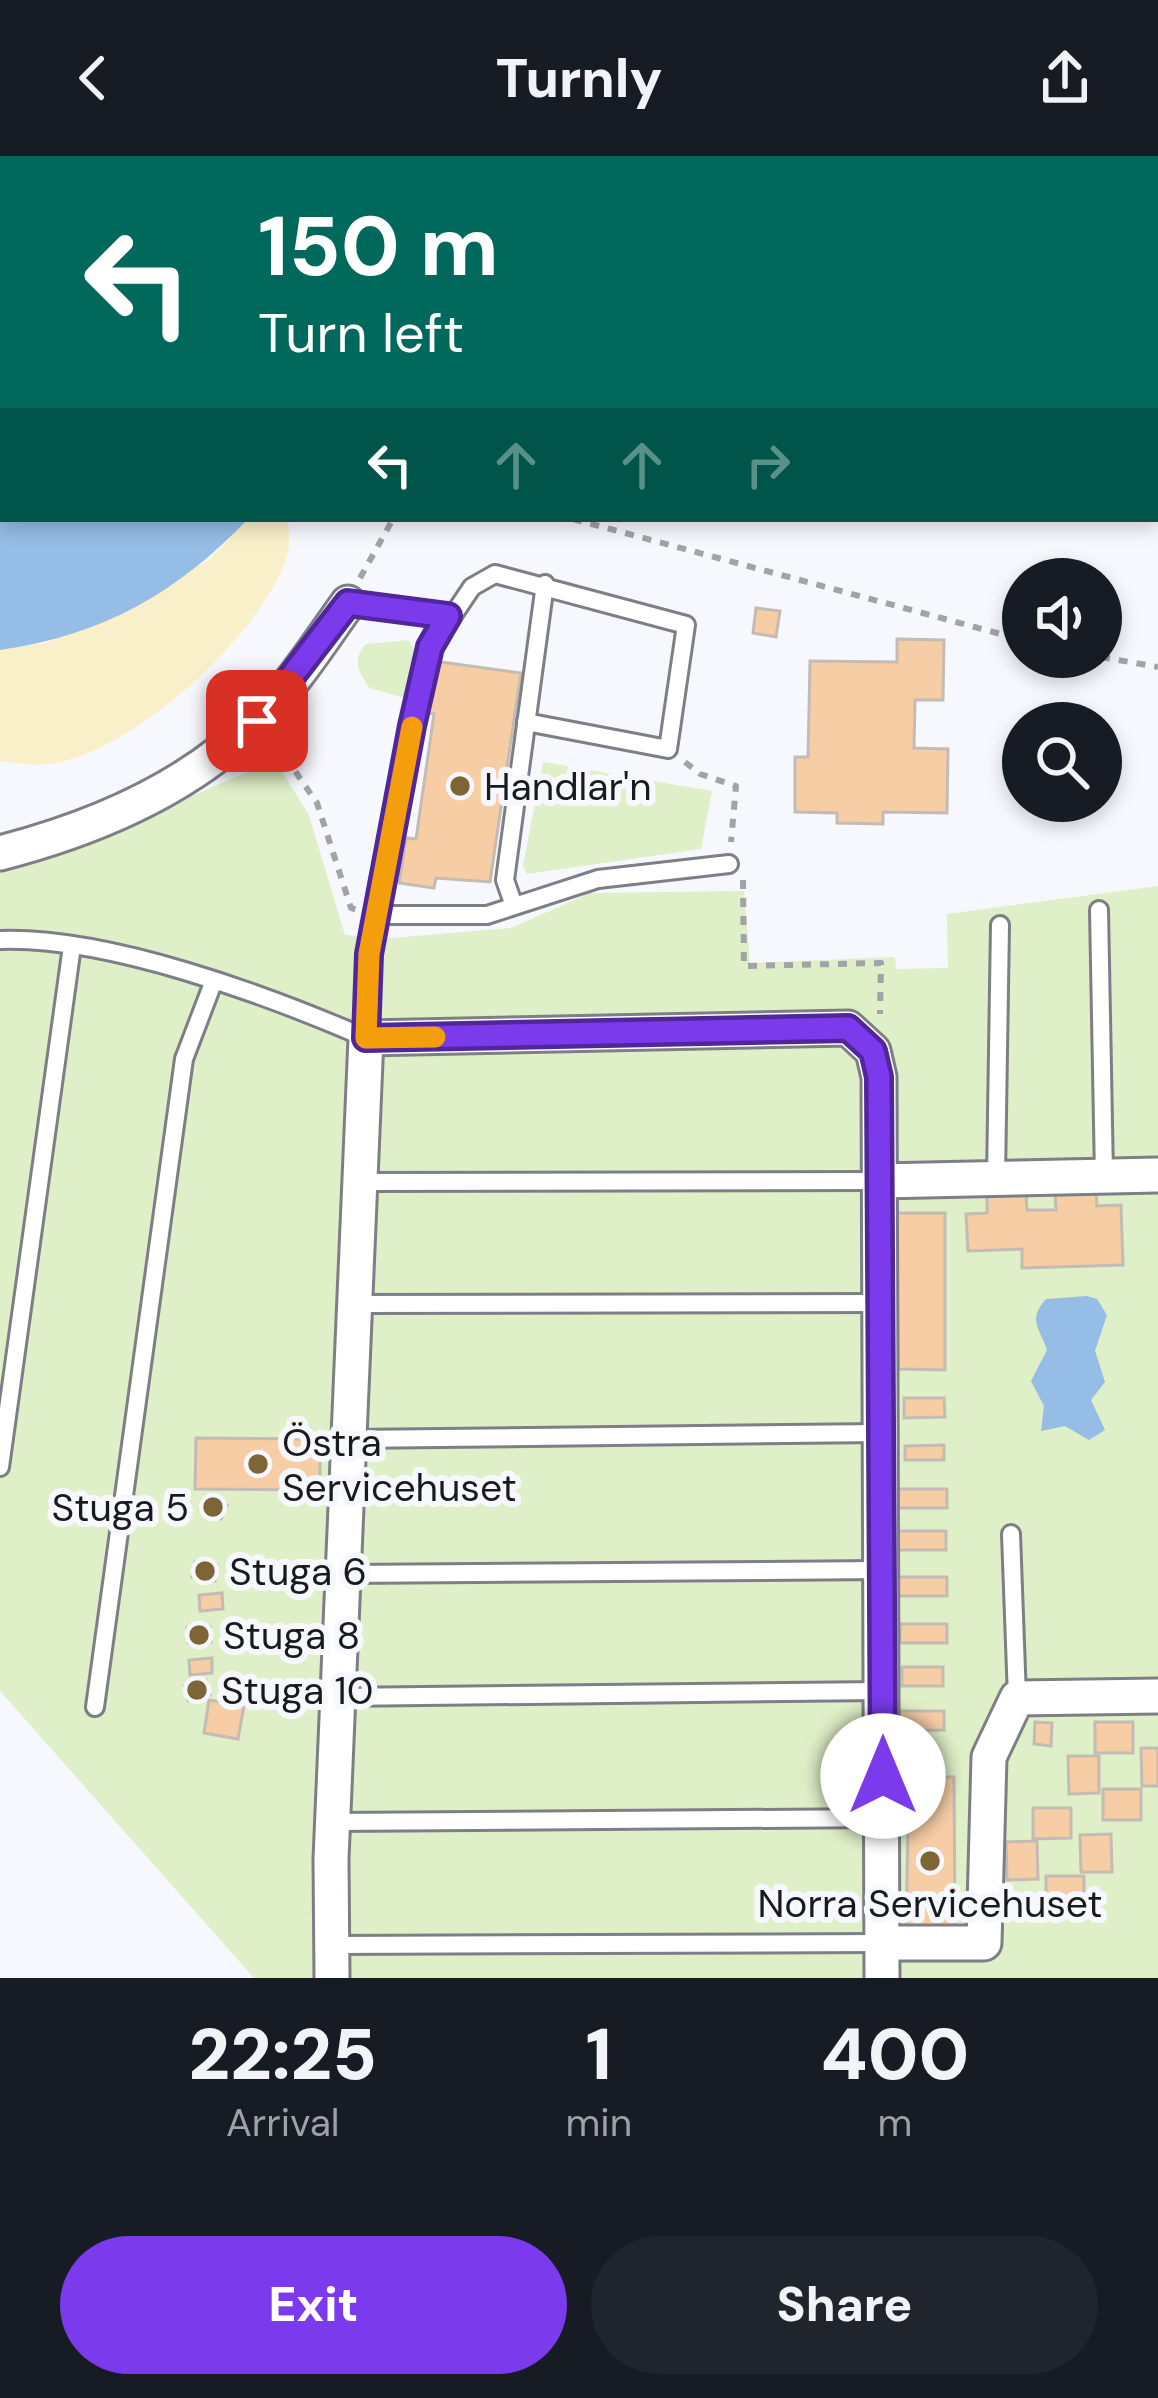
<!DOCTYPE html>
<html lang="en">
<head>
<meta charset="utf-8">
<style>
  body { margin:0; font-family:"DM Sans",sans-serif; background:#20242c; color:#f1f3f6; height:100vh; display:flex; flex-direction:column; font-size:45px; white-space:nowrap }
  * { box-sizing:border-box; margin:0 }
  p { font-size:39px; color:#9ea1a6 }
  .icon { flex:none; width:66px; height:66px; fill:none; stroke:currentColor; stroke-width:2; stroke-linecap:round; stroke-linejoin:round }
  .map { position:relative; height:1822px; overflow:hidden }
  .panel { display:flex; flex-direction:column; background:#171b24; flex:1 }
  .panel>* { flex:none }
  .guide { position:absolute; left:0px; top:0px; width:1158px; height:366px; box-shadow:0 6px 18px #0003; background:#00695c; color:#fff; overflow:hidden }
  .controls { position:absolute; left:1002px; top:402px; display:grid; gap:24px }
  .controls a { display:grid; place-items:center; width:120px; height:120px; border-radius:50%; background:#171b24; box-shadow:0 6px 18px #0003; font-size:60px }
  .pin { position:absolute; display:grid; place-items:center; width:102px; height:102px; color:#fff; margin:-51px; border-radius:24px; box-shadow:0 6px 18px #0006 }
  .me { position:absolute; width:132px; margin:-66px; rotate:0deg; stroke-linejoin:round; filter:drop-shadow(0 0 9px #0008) }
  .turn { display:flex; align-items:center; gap:42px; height:252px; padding:0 60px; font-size:54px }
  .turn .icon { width:156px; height:156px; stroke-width:2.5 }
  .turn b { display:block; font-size:84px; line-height:102px }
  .lanes { display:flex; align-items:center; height:114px; padding:0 60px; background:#0003; justify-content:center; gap:60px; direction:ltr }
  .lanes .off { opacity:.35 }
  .eta { display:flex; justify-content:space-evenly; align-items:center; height:204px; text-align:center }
  .eta b { font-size:72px; font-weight:800; line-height:84px }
  .cta { display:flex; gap:24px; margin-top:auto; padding:24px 60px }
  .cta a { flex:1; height:138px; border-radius:72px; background:#7c3aed; color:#fff; font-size:48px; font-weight:800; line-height:138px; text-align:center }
  .cta a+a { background:#20242c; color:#f1f3f6 }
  header { display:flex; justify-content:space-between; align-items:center; height:156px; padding:0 60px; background:#171b24; font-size:54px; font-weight:800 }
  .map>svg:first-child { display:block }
</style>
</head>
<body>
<header><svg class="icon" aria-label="back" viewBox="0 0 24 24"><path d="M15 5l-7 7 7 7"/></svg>Turnly<svg class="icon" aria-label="share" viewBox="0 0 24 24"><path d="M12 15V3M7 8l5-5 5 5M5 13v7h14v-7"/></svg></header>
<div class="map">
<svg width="1158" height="1822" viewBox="0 0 1158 1822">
  <rect width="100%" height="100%" fill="#f7f8fe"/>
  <g fill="#dfefc7">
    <path d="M408,484L419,501L405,542L369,532C359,514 351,505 366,488Z"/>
    <polygon points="275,604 309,659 345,779 392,782 511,772 590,737 744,735 750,807 895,801 896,813 948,812 947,758 1158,730 1158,1822 254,1822 0,1535 0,716 42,705"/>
    <polygon points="543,606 712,635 701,693 527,718 523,709"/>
  </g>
  <path fill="#f9efc9" d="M248,363H288C288,376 291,388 287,400C262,478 137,592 56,607C38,611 18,607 0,605V494L46,487L209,404Z"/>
  <g fill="#95bde5">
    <path d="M0,0H300L3,3V363H248C176,438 103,479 0,494Z"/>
    <polygon points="439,0 1158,0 1157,234 1155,3"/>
    <path d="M1087,1140L1097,1143L1107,1159L1095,1195L1105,1226L1091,1244L1105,1274L1089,1284L1065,1270L1041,1275L1044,1250L1031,1225L1047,1194C1040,1172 1027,1164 1046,1143Z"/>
  </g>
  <g fill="#f6cda4" stroke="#c3bbb4" stroke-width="3">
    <polygon points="756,452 780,455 776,481 753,477"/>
    <polygon points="897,483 944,484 943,544 915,544 914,592 948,593 947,657 883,656 883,668 837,667 837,657 795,656 795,601 808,601 810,505 897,506"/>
    <polygon points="434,505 521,517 490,726 436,722 434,732 399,727 406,682 416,683 434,558 427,557"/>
    <polygon points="1096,1034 1097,1050 1121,1049 1123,1109 1022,1112 1022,1093 968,1095 966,1058 987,1057 987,1038 1026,1037 1027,1054 1056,1054 1055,1036"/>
    <polygon points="897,1057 945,1057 945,1214 898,1213"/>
    <polygon points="904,1242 944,1242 945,1261 904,1262"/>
    <polygon points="196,1282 320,1283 320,1334 195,1333"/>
    <polygon points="944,1289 944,1304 905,1304 905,1290"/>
    <rect x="896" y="1333" width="51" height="19"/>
    <polygon points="206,1340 227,1349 221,1363 200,1354"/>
    <polygon points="895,1375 946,1375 946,1394 896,1394"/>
    <polygon points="195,1406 217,1409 215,1425 192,1421"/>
    <polygon points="896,1421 947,1421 947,1440 897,1440"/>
    <polygon points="222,1437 223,1453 200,1455 199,1439"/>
    <rect x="900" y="1468" width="47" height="19"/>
    <polygon points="210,1471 211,1486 188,1487 187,1472"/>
    <polygon points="212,1502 212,1517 190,1519 189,1504"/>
    <rect x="902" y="1511" width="41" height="19"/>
    <polygon points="206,1524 210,1539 188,1545 184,1530"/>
    <polygon points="209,1544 244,1550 238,1583 204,1577"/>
    <polygon points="899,1555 944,1555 944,1574 899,1575"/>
    <polygon points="1035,1566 1052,1567 1051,1590 1034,1588"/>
    <rect x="1095" y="1566" width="38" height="31"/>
    <polygon points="1141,1592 1158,1592 1158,1630 1142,1630"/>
    <polygon points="1068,1600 1099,1600 1099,1637 1069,1638"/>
    <polygon points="909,1621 954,1621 955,1770 906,1770"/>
    <rect x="1103" y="1633" width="38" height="31"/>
    <polygon points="1033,1652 1071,1652 1071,1682 1033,1683"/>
    <polygon points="1111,1678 1112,1716 1081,1716 1080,1679"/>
    <polygon points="1037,1685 1038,1723 1007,1724 1006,1686"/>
    <rect x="1046" y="1720" width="38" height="30"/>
  </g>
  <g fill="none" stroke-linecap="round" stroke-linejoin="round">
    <g stroke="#7e7e87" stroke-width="22">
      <g id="service">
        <polyline points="348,447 448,460"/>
        <polyline points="513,747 505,724 545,428"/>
        <polyline points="1099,754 1104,1020"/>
        <polyline points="376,759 487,759 598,723 729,708"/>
        <path d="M0,784C107,780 267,839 366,882L369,798L431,492L472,431L495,418L686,469L668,593L526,566"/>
        <polyline points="996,1022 1000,769"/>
        <polyline points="359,1026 880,1025"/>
        <polyline points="355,1148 881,1147"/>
        <polyline points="350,1283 881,1277"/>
        <polyline points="0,1311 72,790"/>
        <polyline points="1011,1378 1017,1542"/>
        <polyline points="344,1418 882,1414"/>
        <polyline points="338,1541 882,1535"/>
        <polyline points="95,1551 184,903 213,827"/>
        <polyline points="333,1666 883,1662"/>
        <polyline points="332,1789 882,1787"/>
      </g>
    </g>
    <g stroke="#7e7e87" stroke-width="39">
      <g id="minor">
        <path d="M0,697C93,673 190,632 258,563C293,529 320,486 348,447"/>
        <polyline points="880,1025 1158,1019"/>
        <polyline points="882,1787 984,1787 989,1601 1017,1542 1158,1540"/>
        <polyline points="332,1822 331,1703 366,882 848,872 873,895 879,921 882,1822"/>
      </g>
    </g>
    <g stroke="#a2a2a7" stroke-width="6" stroke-dasharray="9 9" stroke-linecap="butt">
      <polyline points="573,363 1023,484"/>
      <polyline points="360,422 393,363"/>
      <polyline points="1101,501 1158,511"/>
      <polyline points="275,586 317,647 351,752 357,754"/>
      <polyline points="685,606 700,618 736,630 731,686"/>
      <polyline points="743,724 744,810 881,807 880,858"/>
    </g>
    <use href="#service" stroke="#fff" stroke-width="16"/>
    <use href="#minor" stroke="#fff" stroke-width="33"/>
  </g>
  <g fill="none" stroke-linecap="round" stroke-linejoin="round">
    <g stroke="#51269a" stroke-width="30">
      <polyline id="route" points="257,565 348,447 448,460 430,491 412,570 369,798 366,882 848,872 873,895 879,921 883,1620"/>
    </g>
    <use href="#route" stroke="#7c3aed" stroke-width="21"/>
    <polyline stroke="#f59e0b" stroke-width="21" points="412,571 369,798 366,882 435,881"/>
  </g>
  <g fill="#7d6535" stroke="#f7f8fe" stroke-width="4.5">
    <circle cx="460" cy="630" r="12"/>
    <circle cx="258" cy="1308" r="12"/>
    <circle cx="213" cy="1351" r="12"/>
    <circle cx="205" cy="1415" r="12"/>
    <circle cx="199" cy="1479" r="12"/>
    <circle cx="197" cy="1534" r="12"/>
    <circle cx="930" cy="1705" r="12"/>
  </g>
  <g text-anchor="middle" stroke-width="12" stroke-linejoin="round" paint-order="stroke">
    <g font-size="39" fill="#1a1a1e" stroke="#f7f8fe" text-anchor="start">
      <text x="484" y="644">Handlar'n</text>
      <text x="282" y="1300">Östra<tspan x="282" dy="45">Servicehuset</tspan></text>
      <text x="189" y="1365" text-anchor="end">Stuga 5</text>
      <text x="229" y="1429">Stuga 6</text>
      <text x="223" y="1493">Stuga 8</text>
      <text x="221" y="1548">Stuga 10</text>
      <text x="930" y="1761" text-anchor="middle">Norra Servicehuset</text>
    </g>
  </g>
</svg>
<div class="controls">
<a><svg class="icon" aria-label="sound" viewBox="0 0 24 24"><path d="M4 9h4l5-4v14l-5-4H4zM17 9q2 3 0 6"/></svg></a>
<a><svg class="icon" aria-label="search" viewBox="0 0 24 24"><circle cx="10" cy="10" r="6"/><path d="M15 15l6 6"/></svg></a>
</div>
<div class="pin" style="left:257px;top:565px;background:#d93025"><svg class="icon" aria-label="arrive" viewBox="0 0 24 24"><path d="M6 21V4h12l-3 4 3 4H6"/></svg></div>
<svg class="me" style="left:883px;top:1620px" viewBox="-20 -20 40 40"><circle r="19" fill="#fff"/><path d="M0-13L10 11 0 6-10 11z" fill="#7c3aed"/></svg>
<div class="guide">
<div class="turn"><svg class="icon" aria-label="left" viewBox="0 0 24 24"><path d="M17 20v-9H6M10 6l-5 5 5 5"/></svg><div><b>150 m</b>Turn left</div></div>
<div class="lanes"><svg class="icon" aria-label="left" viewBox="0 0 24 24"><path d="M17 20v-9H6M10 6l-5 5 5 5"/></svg><svg class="icon off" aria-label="ahead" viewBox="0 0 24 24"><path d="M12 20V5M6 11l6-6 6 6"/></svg><svg class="icon off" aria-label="ahead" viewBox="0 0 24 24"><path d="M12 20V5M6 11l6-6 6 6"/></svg><svg class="icon off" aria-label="right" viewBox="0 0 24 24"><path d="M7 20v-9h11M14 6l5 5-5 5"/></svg></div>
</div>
</div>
<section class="panel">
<div class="eta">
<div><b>22:25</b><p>Arrival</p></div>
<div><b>1</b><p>min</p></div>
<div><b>400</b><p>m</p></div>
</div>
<div class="cta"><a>Exit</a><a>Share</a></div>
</section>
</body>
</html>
